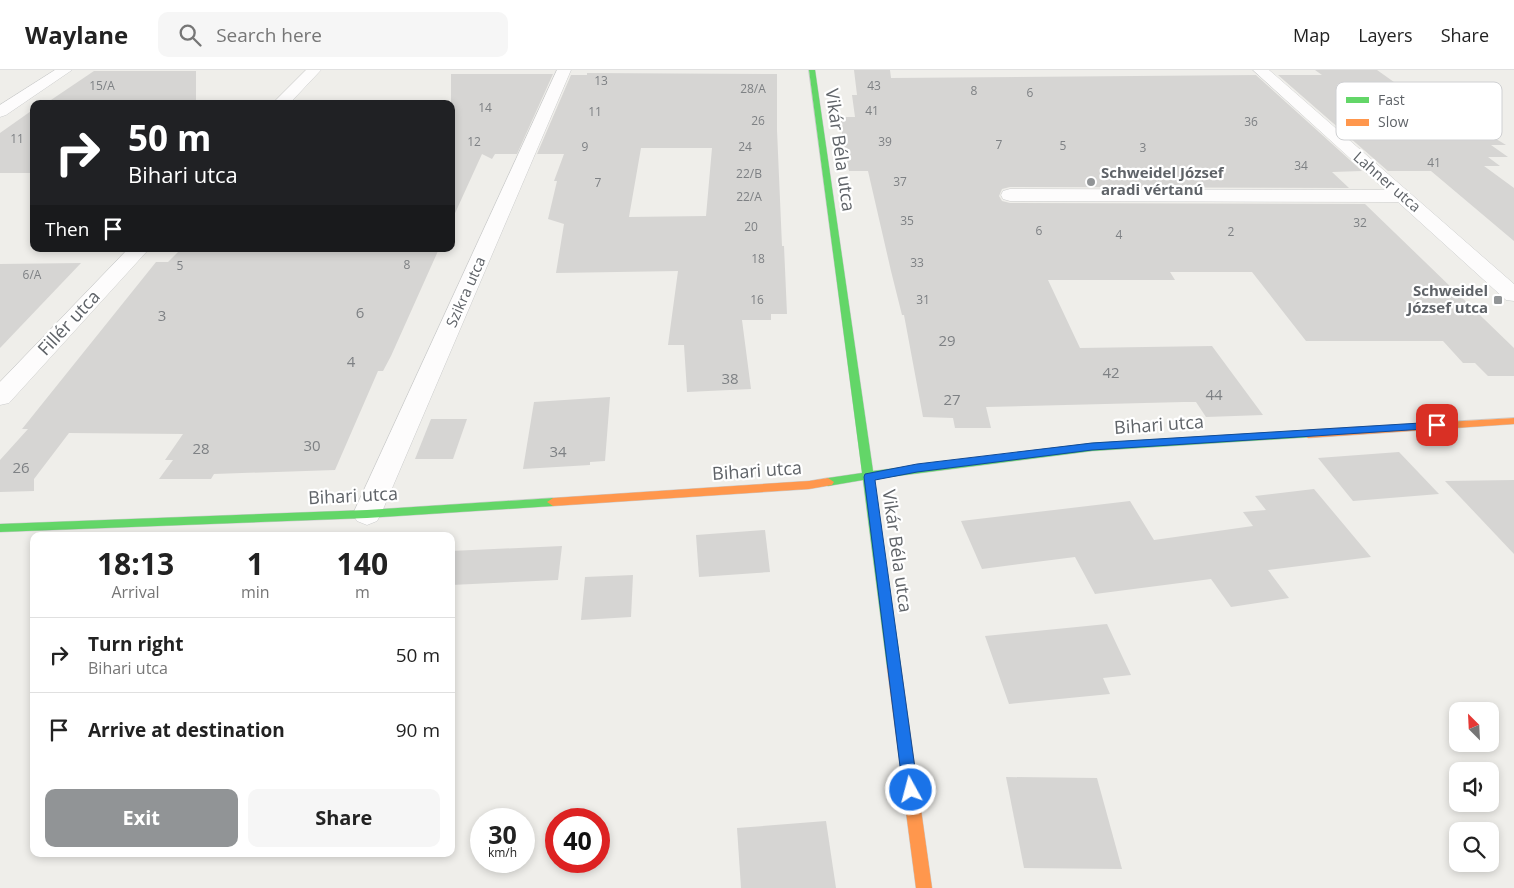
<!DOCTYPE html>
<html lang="en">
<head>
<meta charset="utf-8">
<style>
  body { margin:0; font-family:"Open Sans",sans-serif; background:#f6f6f6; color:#222; height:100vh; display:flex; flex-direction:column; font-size:19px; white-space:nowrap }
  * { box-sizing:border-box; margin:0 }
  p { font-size:16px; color:#767676 }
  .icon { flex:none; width:28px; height:28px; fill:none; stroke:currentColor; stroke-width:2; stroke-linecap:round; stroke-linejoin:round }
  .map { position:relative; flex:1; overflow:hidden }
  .drawer { position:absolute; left:30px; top:462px; width:425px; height:325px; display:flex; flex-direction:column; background:#fff; border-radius:10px; box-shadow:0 2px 8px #0003 }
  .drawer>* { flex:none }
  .top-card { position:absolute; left:30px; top:30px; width:425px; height:152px; border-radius:10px; box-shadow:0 2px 8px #0003; background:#202124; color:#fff; overflow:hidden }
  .needle { width:32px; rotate:336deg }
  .buttons { position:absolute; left:1449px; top:632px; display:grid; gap:10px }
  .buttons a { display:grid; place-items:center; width:50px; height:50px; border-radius:10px; background:#fff; box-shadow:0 2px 8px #0003; font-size:25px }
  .speed { position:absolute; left:470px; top:738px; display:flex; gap:10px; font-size:25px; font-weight:700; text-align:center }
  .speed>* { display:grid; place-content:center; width:65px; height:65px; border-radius:50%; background:#fff; box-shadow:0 2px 8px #0003; line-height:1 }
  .speed small { font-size:12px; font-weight:400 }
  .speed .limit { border:8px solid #d22; background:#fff; color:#111 }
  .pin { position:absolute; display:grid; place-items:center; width:42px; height:42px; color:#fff; margin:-21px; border-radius:10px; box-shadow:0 2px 8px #0006 }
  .me { position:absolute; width:55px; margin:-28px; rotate:353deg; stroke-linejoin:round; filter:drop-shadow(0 0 4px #0008) }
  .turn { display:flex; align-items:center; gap:18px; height:105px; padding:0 15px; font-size:22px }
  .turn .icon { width:65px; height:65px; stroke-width:2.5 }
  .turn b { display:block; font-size:35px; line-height:42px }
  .then { display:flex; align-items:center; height:48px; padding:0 15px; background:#0003; gap:10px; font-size:19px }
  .eta { display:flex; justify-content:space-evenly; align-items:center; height:85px; text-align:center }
  .eta b { font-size:30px; font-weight:700; line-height:35px }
  .action { display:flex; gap:10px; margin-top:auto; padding:10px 15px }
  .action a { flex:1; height:58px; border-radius:10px; background:#919496; color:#fff; font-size:20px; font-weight:700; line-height:58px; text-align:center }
  .action a+a { background:#f6f6f6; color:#222 }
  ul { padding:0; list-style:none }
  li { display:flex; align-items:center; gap:15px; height:75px; padding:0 15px; border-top:1px solid #e0e0e0 }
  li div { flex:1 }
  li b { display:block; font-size:19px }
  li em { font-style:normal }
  header { display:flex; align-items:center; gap:30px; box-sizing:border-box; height:70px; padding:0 25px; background:#fff; border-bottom:1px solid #e0e0e0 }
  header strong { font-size:24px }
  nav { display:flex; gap:28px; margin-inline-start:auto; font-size:18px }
  .search { width:350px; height:45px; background:#f6f6f6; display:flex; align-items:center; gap:12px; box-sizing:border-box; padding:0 18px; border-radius:10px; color:#767676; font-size:19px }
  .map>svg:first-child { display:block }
</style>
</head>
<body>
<header>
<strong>Waylane</strong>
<div class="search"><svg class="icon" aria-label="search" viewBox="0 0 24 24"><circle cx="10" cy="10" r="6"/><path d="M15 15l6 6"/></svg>Search here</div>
<nav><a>Map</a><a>Layers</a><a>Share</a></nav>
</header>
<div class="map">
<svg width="1514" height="818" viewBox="0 0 1514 818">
  <rect width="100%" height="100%" fill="#efeeea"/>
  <g fill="#d6d5d3" fill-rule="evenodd">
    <polygon points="854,0 890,0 891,8 1256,5 1362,101 1332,102 1349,118 1010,117 1002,119 999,126 1002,131 1010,133 1365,134 1514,278 1514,306 1488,306 1475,293 1463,293 1443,271 1306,271 1252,202 1170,202 1175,210 1048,210 1080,278 1212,276 1263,345 1206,347 1196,332 1184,332 986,337 991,358 955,358 953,348 923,347 904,245 902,245 891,201 868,101 849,101 839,47 855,47 852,25 857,25"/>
    <polygon points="1315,0 1377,0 1408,22 1419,22 1424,26 1451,26 1499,58 1480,59 1506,75 1491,75 1508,87 1488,87 1500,96 1484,96 1514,118 1514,171 1431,101 1388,101 1278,5 1322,5"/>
    <polygon points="94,1 196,1 196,34 45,34"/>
    <path d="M587,3L777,4V60L782,176H784L787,244H771V250H742L751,319L687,322L684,275H668L678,201L556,203L564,154L548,149L557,111H554L564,84H537L571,5H587ZM641,78H712L706,146L629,147Z"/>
    <polygon points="451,4 553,4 517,84 495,84 492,89 482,84 451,152"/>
    <polygon points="34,39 34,103 0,103 0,63"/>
    <polygon points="181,179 438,181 391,286 383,301 378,301 335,400 214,404 211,409 159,409 173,390 165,390 183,364 69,363 34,409 34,421 0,422 0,390 28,359 22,359 156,192 168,192"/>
    <polygon points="81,193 0,278 0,194"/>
    <polygon points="610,327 605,391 590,392 590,395 523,399 534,332"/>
    <polygon points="431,349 467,349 453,389 415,389"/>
    <polygon points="1399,382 1439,424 1353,431 1318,388"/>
    <polygon points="1514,410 1514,484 1445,411"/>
    <polygon points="1314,419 1371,487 1268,500 1289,528 1231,537 1211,509 1095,524 1075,487 982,499 961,451 1130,431 1154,470 1253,456 1243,442 1266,440 1255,426"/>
    <polygon points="765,460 770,502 699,507 696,465"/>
    <polygon points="562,476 558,510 451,515 451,481"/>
    <polygon points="633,505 631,547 581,550 585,507"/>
    <polygon points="1107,554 1131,605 1103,608 1110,624 1009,634 985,566"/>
    <polygon points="1006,707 1097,708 1122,799 1024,798"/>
    <polygon points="826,751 836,818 741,818 737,758"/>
  </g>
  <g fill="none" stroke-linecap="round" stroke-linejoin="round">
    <g stroke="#cbcccc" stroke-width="1">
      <g id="street">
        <polygon points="55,0 72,0 6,45 0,47 0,35"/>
        <polygon points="306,0 321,0 289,34 272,34"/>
        <polygon points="557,0 571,0 381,444 377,451 367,455 357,451 353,444"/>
        <polygon points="1253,0 1269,0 1514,214 1514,231 1506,230 1398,132 1010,131 1003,129 1001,125 1003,121 1010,119 1385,120"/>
        <polygon points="128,179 149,179 9,333 0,335 0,312"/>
      </g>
    </g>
    <g stroke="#cacacb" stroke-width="1">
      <g id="fast">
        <polygon points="809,0 815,0 873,401 1092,373 1308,360 1313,364 1312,367 1092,381 874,409 901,597 899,601 894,603 889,601 887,597 863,410 828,416 822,412 828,408 862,403"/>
        <polygon points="553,428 559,432 553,436 367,448 0,462 0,454 367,440"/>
      </g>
    </g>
    <g stroke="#cacacb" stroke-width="1">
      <g id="slow">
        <polygon points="1514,348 1514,354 1308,368 1303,364 1308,360"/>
        <polygon points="828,408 834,412 832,415 809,419 553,436 547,432 553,428 809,411"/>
        <polygon points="894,591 899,593 901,597 932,818 916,818 887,597 889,593"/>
      </g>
    </g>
    <use href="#street" fill="#fdfcfc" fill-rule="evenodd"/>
    <use href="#fast" fill="#63d668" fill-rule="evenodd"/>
    <use href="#slow" fill="#ff974d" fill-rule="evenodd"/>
  </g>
  <polygon fill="#1a73e8" stroke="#114b97" points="1437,352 1441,353 1443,355 1441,358 1092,380 917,402 875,410 918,720 916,725 911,728 905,725 903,720 864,407 865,404 917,394 1092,373"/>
  <g fill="#919496" stroke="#fff" stroke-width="2">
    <circle cx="1091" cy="112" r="5"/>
    <rect x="1493" y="225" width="10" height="10" rx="2.5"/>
  </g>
  <g text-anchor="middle" stroke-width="4.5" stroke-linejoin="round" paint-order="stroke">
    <g font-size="12" fill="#7e8184">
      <text x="601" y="15">13</text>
      <text x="102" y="20">15/A</text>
      <text x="874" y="20">43</text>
      <text x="753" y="23">28/A</text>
      <text x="974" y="25">8</text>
      <text x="1030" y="27">6</text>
      <text x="485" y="42">14</text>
      <text x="872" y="45">41</text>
      <text x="595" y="46">11</text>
      <text x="758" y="55">26</text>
      <text x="1251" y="56">36</text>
      <text x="17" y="73">11</text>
      <text x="474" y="76">12</text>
      <text x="885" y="76">39</text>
      <text x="999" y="79">7</text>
      <text x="1063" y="80">5</text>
      <text x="585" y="81">9</text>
      <text x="745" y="81">24</text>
      <text x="1143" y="82">3</text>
      <text x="1434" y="97">41</text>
      <text x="1301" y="100">34</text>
      <text x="749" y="108">22/B</text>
      <text x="900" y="116">37</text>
      <text x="598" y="117">7</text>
      <text x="749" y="131">22/A</text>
      <text x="907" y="155">35</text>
      <text x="1360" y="157">32</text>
      <text x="751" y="161">20</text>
      <text x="1039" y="165">6</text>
      <text x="1231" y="166">2</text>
      <text x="1119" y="169">4</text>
      <text x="758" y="193">18</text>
      <text x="917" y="197">33</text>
      <text x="407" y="199">8</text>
      <text x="180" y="200">5</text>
      <text x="32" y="209">6/A</text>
      <text x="757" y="234">16</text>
      <text x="923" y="234">31</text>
    </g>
    <g font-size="15" font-weight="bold" fill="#5f6368" stroke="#fff" text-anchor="start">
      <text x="1101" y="108">Schweidel József<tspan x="1101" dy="17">aradi vértanú</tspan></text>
      <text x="1488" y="226" text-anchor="end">Schweidel<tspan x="1488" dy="17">József utca</tspan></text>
    </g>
    <g font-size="15" fill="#5f6368" stroke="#fff">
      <text transform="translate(1387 112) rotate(41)" y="5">Lahner utca</text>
      <text transform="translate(466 222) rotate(-66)" y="5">Szikra utca</text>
    </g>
    <g font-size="15" fill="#7e8184">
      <text x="360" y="248">6</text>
      <text x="162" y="251">3</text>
      <text x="947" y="276">29</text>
      <text x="351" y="297">4</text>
      <text x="1111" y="308">42</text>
      <text x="730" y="314">38</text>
      <text x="1214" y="330">44</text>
      <text x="952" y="335">27</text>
      <text x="312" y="381">30</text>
      <text x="201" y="384">28</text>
      <text x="558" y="387">34</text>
      <text x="21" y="403">26</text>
    </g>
    <g font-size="18" fill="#5f6368" stroke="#fff">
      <text transform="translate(840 80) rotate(82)" y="6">Vikár Béla utca</text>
      <text transform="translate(69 253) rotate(-47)" y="6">Fillér utca</text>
      <text transform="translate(1159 355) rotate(-4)" y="6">Bihari utca</text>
      <text transform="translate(757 401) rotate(-4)" y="6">Bihari utca</text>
      <text transform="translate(353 426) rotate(-3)" y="6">Bihari utca</text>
      <text transform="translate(897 481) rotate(82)" y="6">Vikár Béla utca</text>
    </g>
  </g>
  <rect x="1336" y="12" width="166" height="58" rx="8" fill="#fff" stroke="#cfd0d2" stroke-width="1"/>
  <rect x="1346" y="27" width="23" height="6" fill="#63d668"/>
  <rect x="1346" y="49" width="23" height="7" fill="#ff974d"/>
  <g font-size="14" fill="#5f6368">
    <text x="1378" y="35">Fast</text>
    <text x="1378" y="57">Slow</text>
  </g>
</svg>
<div class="buttons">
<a><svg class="needle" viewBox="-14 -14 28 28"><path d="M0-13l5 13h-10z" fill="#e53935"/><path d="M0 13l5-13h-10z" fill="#767676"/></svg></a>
<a><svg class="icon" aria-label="sound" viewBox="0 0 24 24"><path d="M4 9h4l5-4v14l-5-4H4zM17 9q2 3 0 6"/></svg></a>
<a><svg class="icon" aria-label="search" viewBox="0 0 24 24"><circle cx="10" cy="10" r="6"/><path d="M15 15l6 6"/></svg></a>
</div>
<div class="speed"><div>30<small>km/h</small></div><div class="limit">40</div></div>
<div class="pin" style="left:1437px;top:355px;background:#d93025"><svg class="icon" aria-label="arrive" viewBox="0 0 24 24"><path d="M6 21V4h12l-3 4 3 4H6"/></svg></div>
<svg class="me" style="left:911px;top:720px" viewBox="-20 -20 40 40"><circle r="17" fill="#1a73e8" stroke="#fff" stroke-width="3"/><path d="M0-11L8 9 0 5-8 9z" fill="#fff"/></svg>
<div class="top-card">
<div class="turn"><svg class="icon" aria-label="right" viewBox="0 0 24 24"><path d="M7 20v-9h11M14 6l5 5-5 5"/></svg><div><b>50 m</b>Bihari utca</div></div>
<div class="then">Then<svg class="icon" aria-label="arrive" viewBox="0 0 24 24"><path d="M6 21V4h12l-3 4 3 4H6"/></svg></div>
</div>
<section class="drawer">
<div class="eta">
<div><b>18:13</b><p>Arrival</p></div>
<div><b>1</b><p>min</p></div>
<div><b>140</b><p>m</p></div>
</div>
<ul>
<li><svg class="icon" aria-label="right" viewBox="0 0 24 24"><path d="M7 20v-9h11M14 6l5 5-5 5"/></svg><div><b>Turn right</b><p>Bihari utca</p></div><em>50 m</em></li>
<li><svg class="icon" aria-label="arrive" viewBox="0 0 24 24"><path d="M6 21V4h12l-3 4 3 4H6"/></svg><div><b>Arrive at destination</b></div><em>90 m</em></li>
</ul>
<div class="action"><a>Exit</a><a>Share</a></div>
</section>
</div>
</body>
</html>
